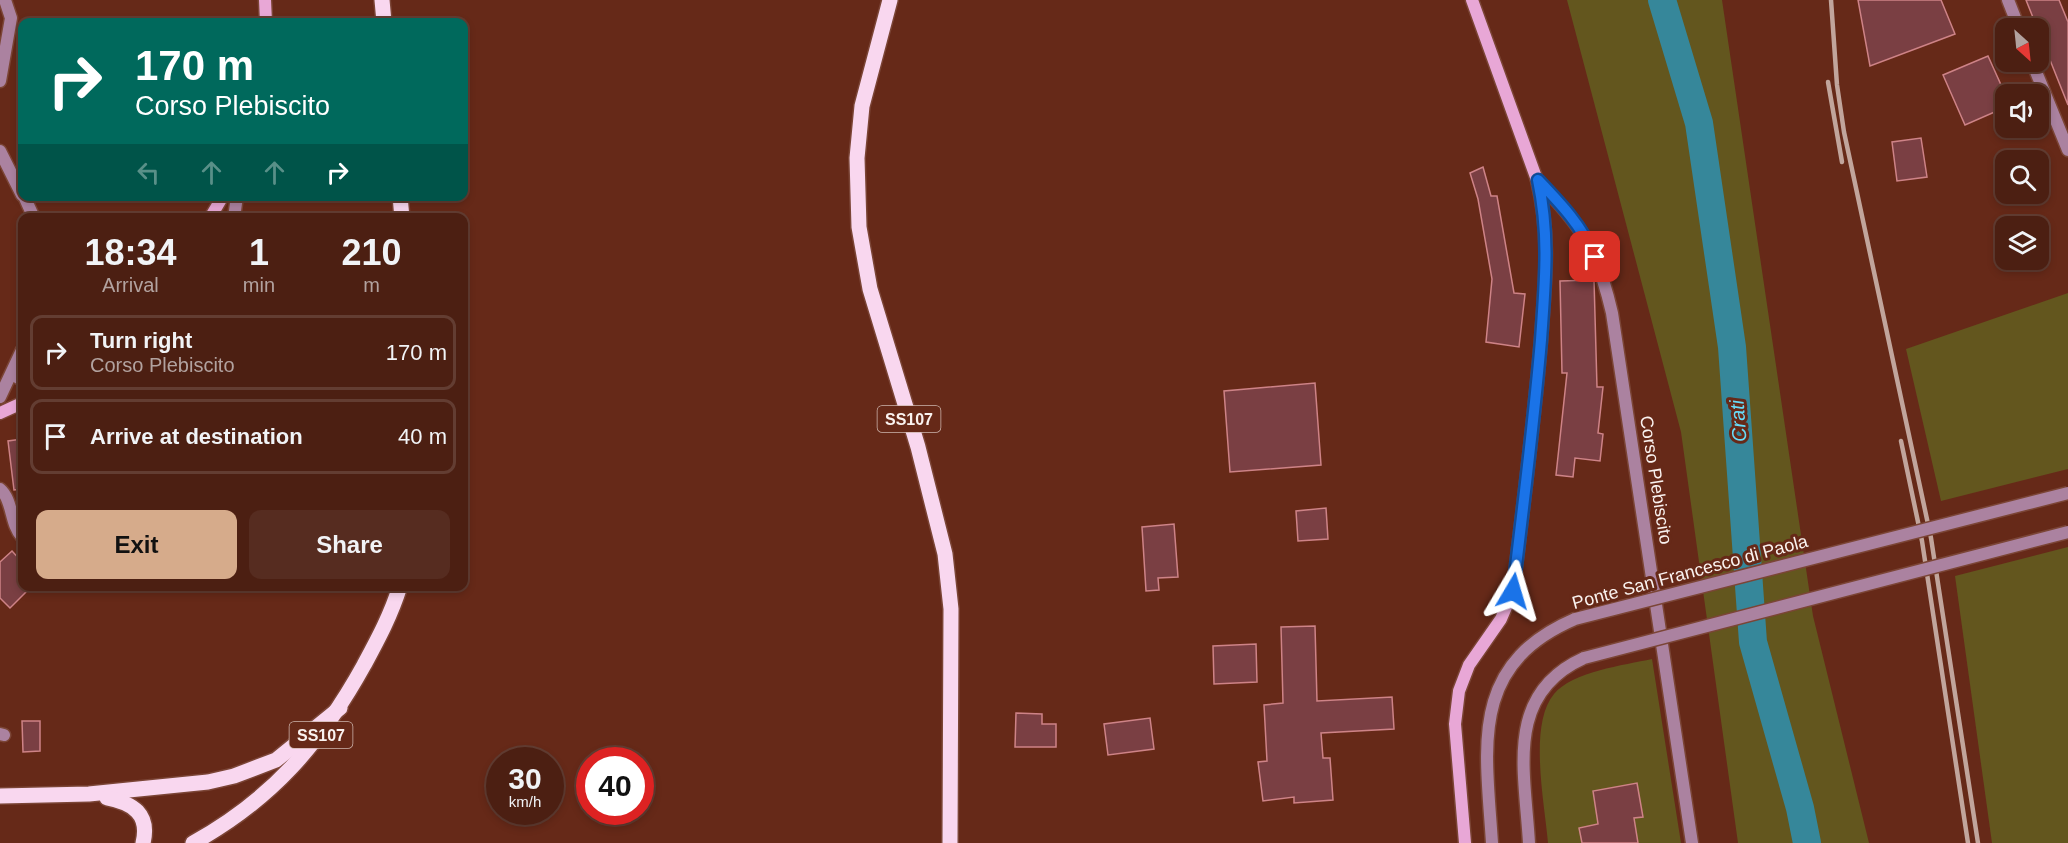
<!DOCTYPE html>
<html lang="en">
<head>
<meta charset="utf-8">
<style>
  body { margin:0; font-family:Helvetica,sans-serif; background:#562c20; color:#f1f3f6; height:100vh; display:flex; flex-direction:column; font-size:22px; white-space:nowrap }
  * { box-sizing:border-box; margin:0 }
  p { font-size:20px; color:#b2a29f }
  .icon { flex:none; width:33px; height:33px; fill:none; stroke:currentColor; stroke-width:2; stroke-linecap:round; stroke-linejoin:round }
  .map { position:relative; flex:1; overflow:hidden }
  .drawer { position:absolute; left:18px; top:213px; width:450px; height:378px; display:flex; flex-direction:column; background:#4c1f12; border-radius:12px; box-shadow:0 3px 9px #0003,0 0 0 2px #633d32 }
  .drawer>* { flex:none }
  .banner { position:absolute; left:18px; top:18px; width:450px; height:183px; border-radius:12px; box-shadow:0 3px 9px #0003,0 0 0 2px #633d32; background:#00695c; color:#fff; overflow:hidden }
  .needle { width:39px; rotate:153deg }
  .buttons { position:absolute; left:1995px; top:18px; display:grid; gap:12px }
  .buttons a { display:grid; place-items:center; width:54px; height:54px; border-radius:12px; background:#4c1f12; box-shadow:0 3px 9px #0003,0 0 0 2px #633d32; font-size:30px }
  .speed { position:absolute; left:486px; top:747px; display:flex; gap:12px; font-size:30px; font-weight:700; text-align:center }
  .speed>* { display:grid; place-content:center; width:78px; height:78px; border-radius:50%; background:#4c1f12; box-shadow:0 3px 9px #0003,0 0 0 2px #633d32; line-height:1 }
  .speed small { font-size:15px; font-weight:400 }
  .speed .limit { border:9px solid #d22; background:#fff; color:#111 }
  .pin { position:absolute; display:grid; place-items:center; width:51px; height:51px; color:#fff; margin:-26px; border-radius:12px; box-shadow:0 3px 9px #0006 }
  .me { position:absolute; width:66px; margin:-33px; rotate:7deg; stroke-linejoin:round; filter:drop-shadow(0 0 4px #0008) }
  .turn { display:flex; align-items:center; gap:21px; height:126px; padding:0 18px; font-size:27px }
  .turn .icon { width:78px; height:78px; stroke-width:2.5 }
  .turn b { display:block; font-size:42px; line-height:51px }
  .lanes { display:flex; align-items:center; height:57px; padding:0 18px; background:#0003; justify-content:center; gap:30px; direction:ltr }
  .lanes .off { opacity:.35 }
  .eta { display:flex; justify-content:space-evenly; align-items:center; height:102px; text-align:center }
  .eta b { font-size:36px; font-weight:700; line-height:42px }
  .primary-button { display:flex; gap:12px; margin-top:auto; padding:12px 18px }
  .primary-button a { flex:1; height:69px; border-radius:12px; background:#d6ab8b; color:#111; font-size:24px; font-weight:700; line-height:69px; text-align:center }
  .primary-button a+a { background:#562c20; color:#f1f3f6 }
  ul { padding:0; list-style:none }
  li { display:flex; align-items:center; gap:18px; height:75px; margin:0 12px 9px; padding:0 6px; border:3px solid #633d32; border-radius:12px }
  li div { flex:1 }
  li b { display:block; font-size:22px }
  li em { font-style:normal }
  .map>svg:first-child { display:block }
</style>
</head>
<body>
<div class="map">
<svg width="2068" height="843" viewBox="0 0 2068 843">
  <rect width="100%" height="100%" fill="#662918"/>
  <g fill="#63561e">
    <polygon points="1567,0 1722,0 1813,616 1869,843 1738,843 1681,432"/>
    <polygon points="2068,293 2068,469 1941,501 1906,349"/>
    <polygon points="2068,547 2068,843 1992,843 1955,576"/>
    <path d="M1652,659L1681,843H1548C1545,805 1528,725 1554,694C1572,672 1624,665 1652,659Z"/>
  </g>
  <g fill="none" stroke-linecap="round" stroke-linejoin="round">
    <polyline stroke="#36879a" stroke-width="28" points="1662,0 1699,123 1732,347 1753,642 1800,808 1807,843"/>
  </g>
  <g fill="#7a3f43" stroke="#ce8387" stroke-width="1.5">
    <polygon points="1858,0 1941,0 1955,34 1870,66"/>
    <polygon points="2026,0 2059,0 2068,22 2068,105"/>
    <polygon points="1988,56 2006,96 2006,107 1965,125 1943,75"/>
    <polygon points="1921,138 1927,177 1897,181 1892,142"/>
    <polygon points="1483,167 1491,196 1497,196 1514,293 1525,294 1519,347 1486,342 1492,279 1478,199 1470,173"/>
    <polygon points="1560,281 1594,280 1597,387 1603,387 1598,433 1603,434 1600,461 1575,458 1573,477 1556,475 1567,373 1562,373"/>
    <polygon points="1315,383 1321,465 1230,472 1224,391"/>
    <polygon points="22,439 22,489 14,490 8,441"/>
    <polygon points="1326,508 1328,539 1298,541 1296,511"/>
    <polygon points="1174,524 1178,577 1158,578 1159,590 1146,591 1142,527"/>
    <polygon points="12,551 22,562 22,586 32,586 10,608 0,598 0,562"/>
    <polygon points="1315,626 1317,701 1392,697 1394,729 1321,733 1323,758 1330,758 1333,800 1294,803 1294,797 1263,801 1258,762 1267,761 1264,705 1283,703 1281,627"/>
    <polygon points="1256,644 1257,682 1214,684 1213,646"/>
    <polygon points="1016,713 1042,714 1042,724 1056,724 1056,747 1015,747"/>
    <polygon points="1150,718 1154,749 1108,755 1104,724"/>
    <polygon points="22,721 40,721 40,751 23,752"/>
    <polygon points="1637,783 1643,817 1634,818 1638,843 1582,843 1579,828 1598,824 1593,791"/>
  </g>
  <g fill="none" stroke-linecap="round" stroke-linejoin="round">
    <g stroke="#7b4536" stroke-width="15">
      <g id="street">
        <polyline points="2008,0 2019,28"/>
        <polyline points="2032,62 2068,150"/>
        <polyline points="0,81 11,18 5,0"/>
        <polyline points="0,151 22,195"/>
        <path d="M1537,180C1583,227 1597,249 1612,313L1692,843"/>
        <polyline points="24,196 34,218"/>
        <polyline points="234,218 237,196"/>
        <polyline points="12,374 22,380"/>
        <polyline points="0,397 22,350"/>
        <path d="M0,489C13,500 10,524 22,537"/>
        <polyline points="0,734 4,735"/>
        <path d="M1492,843C1486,748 1468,665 1575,619"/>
        <path d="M1529,843C1525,771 1504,694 1584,658"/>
      </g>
    </g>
    <g stroke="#7b4536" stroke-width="15">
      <g id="secondary">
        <polyline points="265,0 266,22"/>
        <polyline points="210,218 223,196"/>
        <polyline points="0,413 22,403"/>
        <path d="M1465,843L1455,724L1459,691L1469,665L1501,619L1513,591C1523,507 1534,423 1541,340C1545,282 1551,237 1537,180L1472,0"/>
      </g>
    </g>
    <g stroke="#7b4536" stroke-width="18">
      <g id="primary">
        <polyline points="382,0 384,22"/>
        <polyline points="890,0 862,106 857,158 859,227 870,289 918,447 945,554 951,609 950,843"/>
        <polyline points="400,196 402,218"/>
        <polyline points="0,796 89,794 208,782 234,776 276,760 340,708"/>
        <path d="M107,798C133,803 150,814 143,843"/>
        <path d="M193,843C271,800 321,743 364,665C378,639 391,615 400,586"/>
      </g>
    </g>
    <use href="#street" stroke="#ab82a0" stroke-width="12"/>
    <use href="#secondary" stroke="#e8a7d6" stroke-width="12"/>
    <use href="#primary" stroke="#f9d7ef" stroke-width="15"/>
    <g stroke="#c1a59c" stroke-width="4.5">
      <polyline points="1831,0 1837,85 1844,132 1931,538 1978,843"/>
      <polyline points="1828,82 1842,162"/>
      <polyline points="1901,441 1922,541 1968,843"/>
    </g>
    <g stroke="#7b4536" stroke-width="15" stroke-linecap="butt">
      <g id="street-bridge">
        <polyline points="1575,619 2068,493"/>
        <polyline points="1584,658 2068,532"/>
      </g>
    </g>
    <use href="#street-bridge" stroke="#ab82a0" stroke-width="12"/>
  </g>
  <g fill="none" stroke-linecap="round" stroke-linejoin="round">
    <g stroke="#114b97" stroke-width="15">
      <path id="route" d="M1513,591C1523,507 1534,423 1541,340C1545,282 1550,237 1538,180C1561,204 1582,226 1595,257"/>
    </g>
    <use href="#route" stroke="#1a73e8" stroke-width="10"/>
  </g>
  <g text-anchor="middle" stroke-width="6" stroke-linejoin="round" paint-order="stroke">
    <g fill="#662918" stroke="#ceb6ae" stroke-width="1.5">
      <rect x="877.5" y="406" width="63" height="26" rx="4.5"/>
      <rect x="289.5" y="722" width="63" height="26" rx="4.5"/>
    </g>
    <g font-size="16" font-weight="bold" fill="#faf2ef">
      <text x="909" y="425">SS107</text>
      <text x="321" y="741">SS107</text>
    </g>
    <g font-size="18" fill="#faf2ef" stroke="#662918">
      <text transform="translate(1656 480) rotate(81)" y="6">Corso Plebiscito</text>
      <text transform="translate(1690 572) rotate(-15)" y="6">Ponte San Francesco di Paola</text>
    </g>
    <g font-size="20" font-style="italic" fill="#67dcf9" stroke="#662918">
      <text transform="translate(1738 421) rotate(-94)" y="7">Crati</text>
    </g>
  </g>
</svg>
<div class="buttons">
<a><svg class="needle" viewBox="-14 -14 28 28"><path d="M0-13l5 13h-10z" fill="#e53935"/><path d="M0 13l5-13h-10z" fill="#b2a29f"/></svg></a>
<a><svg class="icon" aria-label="sound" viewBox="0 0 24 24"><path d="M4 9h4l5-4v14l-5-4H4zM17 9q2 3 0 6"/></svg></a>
<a><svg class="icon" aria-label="search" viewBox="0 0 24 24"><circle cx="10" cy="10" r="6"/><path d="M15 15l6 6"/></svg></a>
<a><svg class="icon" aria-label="layers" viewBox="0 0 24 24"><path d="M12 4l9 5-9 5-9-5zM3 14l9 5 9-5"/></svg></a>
</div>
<div class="speed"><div>30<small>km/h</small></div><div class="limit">40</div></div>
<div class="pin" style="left:1595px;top:257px;background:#d93025"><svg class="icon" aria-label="arrive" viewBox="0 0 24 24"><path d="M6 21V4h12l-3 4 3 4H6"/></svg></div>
<svg class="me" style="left:1513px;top:591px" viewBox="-20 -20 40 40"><path d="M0-17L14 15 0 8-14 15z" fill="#1a73e8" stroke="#fff" stroke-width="4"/></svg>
<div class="banner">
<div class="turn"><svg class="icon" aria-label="right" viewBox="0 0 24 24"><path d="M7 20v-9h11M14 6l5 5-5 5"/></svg><div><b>170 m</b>Corso Plebiscito</div></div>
<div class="lanes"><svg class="icon off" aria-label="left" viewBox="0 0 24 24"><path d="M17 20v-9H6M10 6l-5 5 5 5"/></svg><svg class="icon off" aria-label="ahead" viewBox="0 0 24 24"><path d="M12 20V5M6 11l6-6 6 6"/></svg><svg class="icon off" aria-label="ahead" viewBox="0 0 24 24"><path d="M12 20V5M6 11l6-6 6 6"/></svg><svg class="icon" aria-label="right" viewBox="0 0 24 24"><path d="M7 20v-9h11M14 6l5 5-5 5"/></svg></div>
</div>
<section class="drawer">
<div class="eta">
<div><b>18:34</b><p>Arrival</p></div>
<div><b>1</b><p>min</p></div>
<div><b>210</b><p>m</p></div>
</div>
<ul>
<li><svg class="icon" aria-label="right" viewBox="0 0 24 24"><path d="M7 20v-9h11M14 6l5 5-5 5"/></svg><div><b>Turn right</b><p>Corso Plebiscito</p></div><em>170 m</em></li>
<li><svg class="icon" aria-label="arrive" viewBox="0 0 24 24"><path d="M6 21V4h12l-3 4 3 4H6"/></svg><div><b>Arrive at destination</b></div><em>40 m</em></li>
</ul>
<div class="primary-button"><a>Exit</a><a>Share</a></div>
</section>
</div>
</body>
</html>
